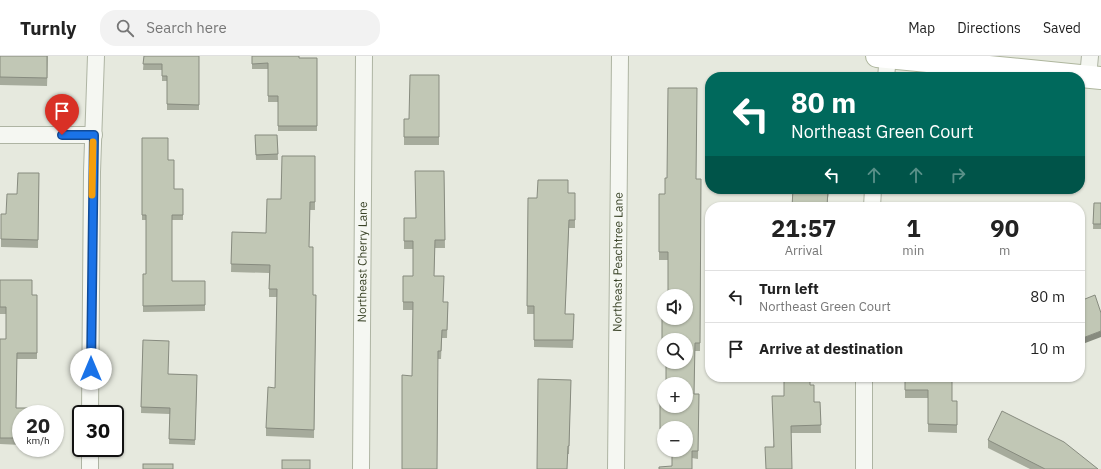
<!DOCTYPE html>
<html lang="en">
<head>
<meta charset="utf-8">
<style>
  body { margin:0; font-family:"IBM Plex Sans",sans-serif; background:#f2f2f2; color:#222; height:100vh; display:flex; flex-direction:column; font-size:15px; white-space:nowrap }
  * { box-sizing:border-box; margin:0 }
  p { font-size:13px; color:#767676 }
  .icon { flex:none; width:22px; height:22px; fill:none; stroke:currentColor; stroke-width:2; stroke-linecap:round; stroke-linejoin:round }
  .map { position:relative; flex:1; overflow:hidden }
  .side { position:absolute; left:705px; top:146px; width:380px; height:180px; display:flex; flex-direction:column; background:#fff; border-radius:16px; box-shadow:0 1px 3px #0004 }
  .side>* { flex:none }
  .guide { position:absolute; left:705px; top:16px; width:380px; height:122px; border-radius:16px; box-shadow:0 1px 3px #0004; background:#00695c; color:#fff; overflow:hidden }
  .fabs { position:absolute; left:657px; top:233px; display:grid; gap:8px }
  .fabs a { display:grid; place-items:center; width:36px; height:36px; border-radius:50%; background:#fff; box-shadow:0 1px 3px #0004; font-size:20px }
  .speed { position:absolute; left:12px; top:349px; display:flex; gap:8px; font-size:20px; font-weight:700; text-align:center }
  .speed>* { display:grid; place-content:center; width:52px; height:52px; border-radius:50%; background:#fff; box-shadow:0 1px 3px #0004; line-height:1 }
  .speed small { font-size:10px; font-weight:400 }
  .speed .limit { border:2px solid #111; border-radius:6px; background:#fff; color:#111 }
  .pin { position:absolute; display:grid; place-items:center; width:34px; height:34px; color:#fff; margin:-41px -17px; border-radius:50% 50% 50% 0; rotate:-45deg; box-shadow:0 0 4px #0007 }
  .pin .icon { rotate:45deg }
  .me { position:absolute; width:44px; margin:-22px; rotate:0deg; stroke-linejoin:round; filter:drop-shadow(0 0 3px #0008) }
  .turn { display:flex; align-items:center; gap:14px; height:84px; padding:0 20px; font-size:18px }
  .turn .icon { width:52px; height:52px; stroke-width:2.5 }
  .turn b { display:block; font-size:28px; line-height:34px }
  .lanes { display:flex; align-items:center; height:38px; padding:0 20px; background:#0003; justify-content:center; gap:20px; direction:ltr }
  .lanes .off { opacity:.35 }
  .eta { display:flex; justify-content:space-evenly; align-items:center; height:68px; text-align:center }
  .eta b { font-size:24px; font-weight:800; line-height:28px }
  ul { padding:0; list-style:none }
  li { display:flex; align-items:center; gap:12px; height:52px; padding:0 20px; border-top:1px solid #e0e0e0 }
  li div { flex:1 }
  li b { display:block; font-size:15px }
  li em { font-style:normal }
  header { display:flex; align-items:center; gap:24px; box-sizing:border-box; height:56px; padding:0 20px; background:#fff; border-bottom:1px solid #e0e0e0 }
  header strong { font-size:19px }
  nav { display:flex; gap:22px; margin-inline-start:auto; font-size:14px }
  .search { width:280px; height:36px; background:#f2f2f2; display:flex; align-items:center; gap:10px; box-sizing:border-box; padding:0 14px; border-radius:16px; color:#767676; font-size:15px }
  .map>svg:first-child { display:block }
</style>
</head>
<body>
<header>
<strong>Turnly</strong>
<div class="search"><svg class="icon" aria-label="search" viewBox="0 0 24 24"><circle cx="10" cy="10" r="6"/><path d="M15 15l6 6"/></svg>Search here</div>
<nav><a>Map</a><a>Directions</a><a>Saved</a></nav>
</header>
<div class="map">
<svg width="1101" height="413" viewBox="0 0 1101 413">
  <rect width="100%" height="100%" fill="#e6e9de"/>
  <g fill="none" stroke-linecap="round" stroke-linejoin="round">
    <g stroke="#aeb4a3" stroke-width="18">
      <g id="minor">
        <polyline points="886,21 888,1"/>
        <polyline points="1088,21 1090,0"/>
        <polyline points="0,79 94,79"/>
        <polyline points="872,151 873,133"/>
        <polyline points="90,358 92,116 96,0"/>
        <polyline points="90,413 90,392"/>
        <path id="s1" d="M361,413L364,0"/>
        <path id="s2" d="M616,413L620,0"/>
        <polyline points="864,413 864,321"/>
      </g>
    </g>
    <g stroke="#aeb69d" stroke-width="24">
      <polyline id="primary" points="877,0 1101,22"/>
    </g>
    <use href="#minor" stroke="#f5f7f2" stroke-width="16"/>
    <use href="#primary" stroke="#fff" stroke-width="22"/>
  </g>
  <g fill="#a6ab9c">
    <polygon points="0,0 48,0 47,30 0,29"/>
    <polygon points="144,0 199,0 199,54 167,54 167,25 162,25 162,14 143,14"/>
    <polygon points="252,0 299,2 317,2 317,75 278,75 278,46 268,46 268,13 252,13"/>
    <polygon points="439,19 439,89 404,89 404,63 409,63"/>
    <polygon points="255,79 277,79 278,104 256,104"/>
    <polygon points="142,82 168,104 174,133 183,133 183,164 172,164 172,225 205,225 205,255 143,256 143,218 146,218 146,164 142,164"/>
    <polygon points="315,100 315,154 310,154 309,191 313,239 316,239 314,382 266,380 266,372 275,332 277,241 269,241 269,217 231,216 232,176 266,177 281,143"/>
    <polygon points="444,115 445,192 435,192 434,220 443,246 448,246 447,282 442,282 441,303 438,303 412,320 413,254 403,254 403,220 413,220 413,193 404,193 404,162 416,162"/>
    <polygon points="39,117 38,192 1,191 1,158 6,158"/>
    <polygon points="697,123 701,123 700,295 695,295 694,338 699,338 698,403 692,402 672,410 686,372 664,372 664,381 660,381 660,338 664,350 686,306 664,284 664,295 662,295 662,263 668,263 668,204 659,204 659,138 665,138"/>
    <polygon points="956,133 971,133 969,138"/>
    <polygon points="568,137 575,137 575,172 569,172 565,258 574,258 573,292 534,291 534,258 527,258 528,142 537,142"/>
    <polygon points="1094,147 1101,147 1101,173 1093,173"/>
    <polygon points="0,224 32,239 37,239 37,303 17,303 16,352 21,358 21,389 0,388 0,283 6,283 6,258 0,258"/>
    <polygon points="143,284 168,318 197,319 195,389 169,388 170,358 141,357"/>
    <polygon points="905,321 952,345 957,345 957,377 928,376 928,342 905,342"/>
    <polygon points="571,324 569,398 568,398 537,413"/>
    <polygon points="810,329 814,346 820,346 821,377 791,377 773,391 784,340"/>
    <polygon points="988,384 1098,413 1030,413 988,392"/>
  </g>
  <g fill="#878b7f">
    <polygon points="828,133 829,133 827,151"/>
    <polygon points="969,133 971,133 969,138"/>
    <polygon points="1101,275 1101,281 1080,289 1080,283"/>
  </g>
  <g fill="#c1c7b5" stroke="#878b7f">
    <polygon points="0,0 47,0 47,22 0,21"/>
    <polygon points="144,0 199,0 199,49 167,48 167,20 162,20 162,8 143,8"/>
    <polygon points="252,0 299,0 299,2 317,2 317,70 278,70 278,40 268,40 268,7 252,8"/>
    <polygon points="410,19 439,19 439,81 404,81 404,63 409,63"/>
    <polygon points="668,32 697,32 696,123 701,123 700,287 695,287 694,338 699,338 698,395 692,395 692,413 659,413 659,411 672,410 672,394 686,394 686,372 664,372 664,373 660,373 660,338 664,339 664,350 686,350 686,328 666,328 666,306 686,306 686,284 664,284 664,287 662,287 662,263 686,262 686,240 668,240 668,196 659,196 659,138 665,138 665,122 667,122"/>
    <polygon points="255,79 277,79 278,98 256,99"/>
    <polygon points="142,82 168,82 168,104 174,104 174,133 183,133 183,159 172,159 172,225 205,225 205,249 143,250 143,218 146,218 146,159 142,159"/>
    <polygon points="282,100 315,100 315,146 310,146 309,191 313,191 313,239 316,239 314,374 266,372 268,331 275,332 277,233 269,233 270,209 231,208 232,176 266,177 267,143 281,143"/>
    <polygon points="415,115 444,115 445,184 435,184 434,220 444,220 443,246 448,246 447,274 442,274 441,295 438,295 437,413 402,413 402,319 412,320 413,246 403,246 403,220 413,220 413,185 404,185 404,162 416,162"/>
    <polygon points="18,117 39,117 38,184 1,183 1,158 6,158 7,138 17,138"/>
    <polygon points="538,124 568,124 568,137 575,137 575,164 569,164 565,258 574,258 573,284 534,284 534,250 527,250 528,142 537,142"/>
    <polygon points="793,133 828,133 827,151 792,151"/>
    <polygon points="1094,147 1101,147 1101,168 1093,168"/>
    <polygon points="0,224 32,224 32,239 37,239 37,297 17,297 16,352 37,352 36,358 21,358 21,382 0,382 0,283 6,283 6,251 0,251"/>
    <polygon points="1095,239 1101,257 1101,275 1080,283 1080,245"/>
    <polygon points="143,284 169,285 168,318 197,319 195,384 169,383 170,352 141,351"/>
    <polygon points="784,321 810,321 810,329 814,329 814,346 820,346 821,369 791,370 792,413 766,413 765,391 774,391 772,340 784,340"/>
    <polygon points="905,321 952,321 952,345 957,345 957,369 928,368 928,334 905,334"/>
    <polygon points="538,323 571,324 569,390 568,390 567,413 537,413"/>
    <polygon points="1002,355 1064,386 1098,413 1045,413 988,384"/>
    <rect x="282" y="404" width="28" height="9"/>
    <rect x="143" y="408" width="30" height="5"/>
  </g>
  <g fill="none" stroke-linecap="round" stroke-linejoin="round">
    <g stroke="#114b97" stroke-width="10">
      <polyline id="route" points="62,79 94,79 91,313"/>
    </g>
    <use href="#route" stroke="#1a73e8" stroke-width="7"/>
    <polyline stroke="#f59e0b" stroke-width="7" points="92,139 93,86"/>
  </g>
  <g text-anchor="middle" stroke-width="4" stroke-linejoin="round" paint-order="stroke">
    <g font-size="12" fill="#384226" stroke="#f4f7ee">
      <text dy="4" stroke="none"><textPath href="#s1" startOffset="207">Northeast Cherry Lane</textPath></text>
      <text dy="4" stroke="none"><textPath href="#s2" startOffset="207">Northeast Peachtree Lane</textPath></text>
    </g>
  </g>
</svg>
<div class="fabs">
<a><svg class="icon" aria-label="sound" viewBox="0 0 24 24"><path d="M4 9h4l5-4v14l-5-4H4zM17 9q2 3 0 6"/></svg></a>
<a><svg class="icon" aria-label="search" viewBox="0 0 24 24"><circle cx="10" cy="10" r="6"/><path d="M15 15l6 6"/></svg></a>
<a>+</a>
<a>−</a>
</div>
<div class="speed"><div>20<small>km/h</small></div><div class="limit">30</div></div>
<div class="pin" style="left:62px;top:79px;background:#d93025"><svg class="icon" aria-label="arrive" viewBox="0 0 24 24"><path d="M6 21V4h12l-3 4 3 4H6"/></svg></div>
<svg class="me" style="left:91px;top:313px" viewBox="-20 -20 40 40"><circle r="19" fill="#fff"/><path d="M0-13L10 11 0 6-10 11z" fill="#1a73e8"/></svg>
<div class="guide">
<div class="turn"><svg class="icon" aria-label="left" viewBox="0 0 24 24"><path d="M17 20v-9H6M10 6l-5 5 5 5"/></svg><div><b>80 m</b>Northeast Green Court</div></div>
<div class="lanes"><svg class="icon" aria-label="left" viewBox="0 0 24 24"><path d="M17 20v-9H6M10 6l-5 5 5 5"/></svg><svg class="icon off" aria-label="ahead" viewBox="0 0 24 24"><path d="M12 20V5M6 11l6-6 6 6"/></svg><svg class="icon off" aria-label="ahead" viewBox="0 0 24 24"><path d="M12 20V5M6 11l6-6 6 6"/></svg><svg class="icon off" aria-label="right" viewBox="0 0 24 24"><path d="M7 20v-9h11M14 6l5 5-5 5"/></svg></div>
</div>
<section class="side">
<div class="eta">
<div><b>21:57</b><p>Arrival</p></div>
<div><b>1</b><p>min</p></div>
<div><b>90</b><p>m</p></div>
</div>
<ul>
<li><svg class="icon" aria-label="left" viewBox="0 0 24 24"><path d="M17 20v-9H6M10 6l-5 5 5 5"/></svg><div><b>Turn left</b><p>Northeast Green Court</p></div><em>80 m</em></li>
<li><svg class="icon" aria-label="arrive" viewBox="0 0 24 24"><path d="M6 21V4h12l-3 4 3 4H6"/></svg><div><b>Arrive at destination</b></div><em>10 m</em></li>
</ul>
</section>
</div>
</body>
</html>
